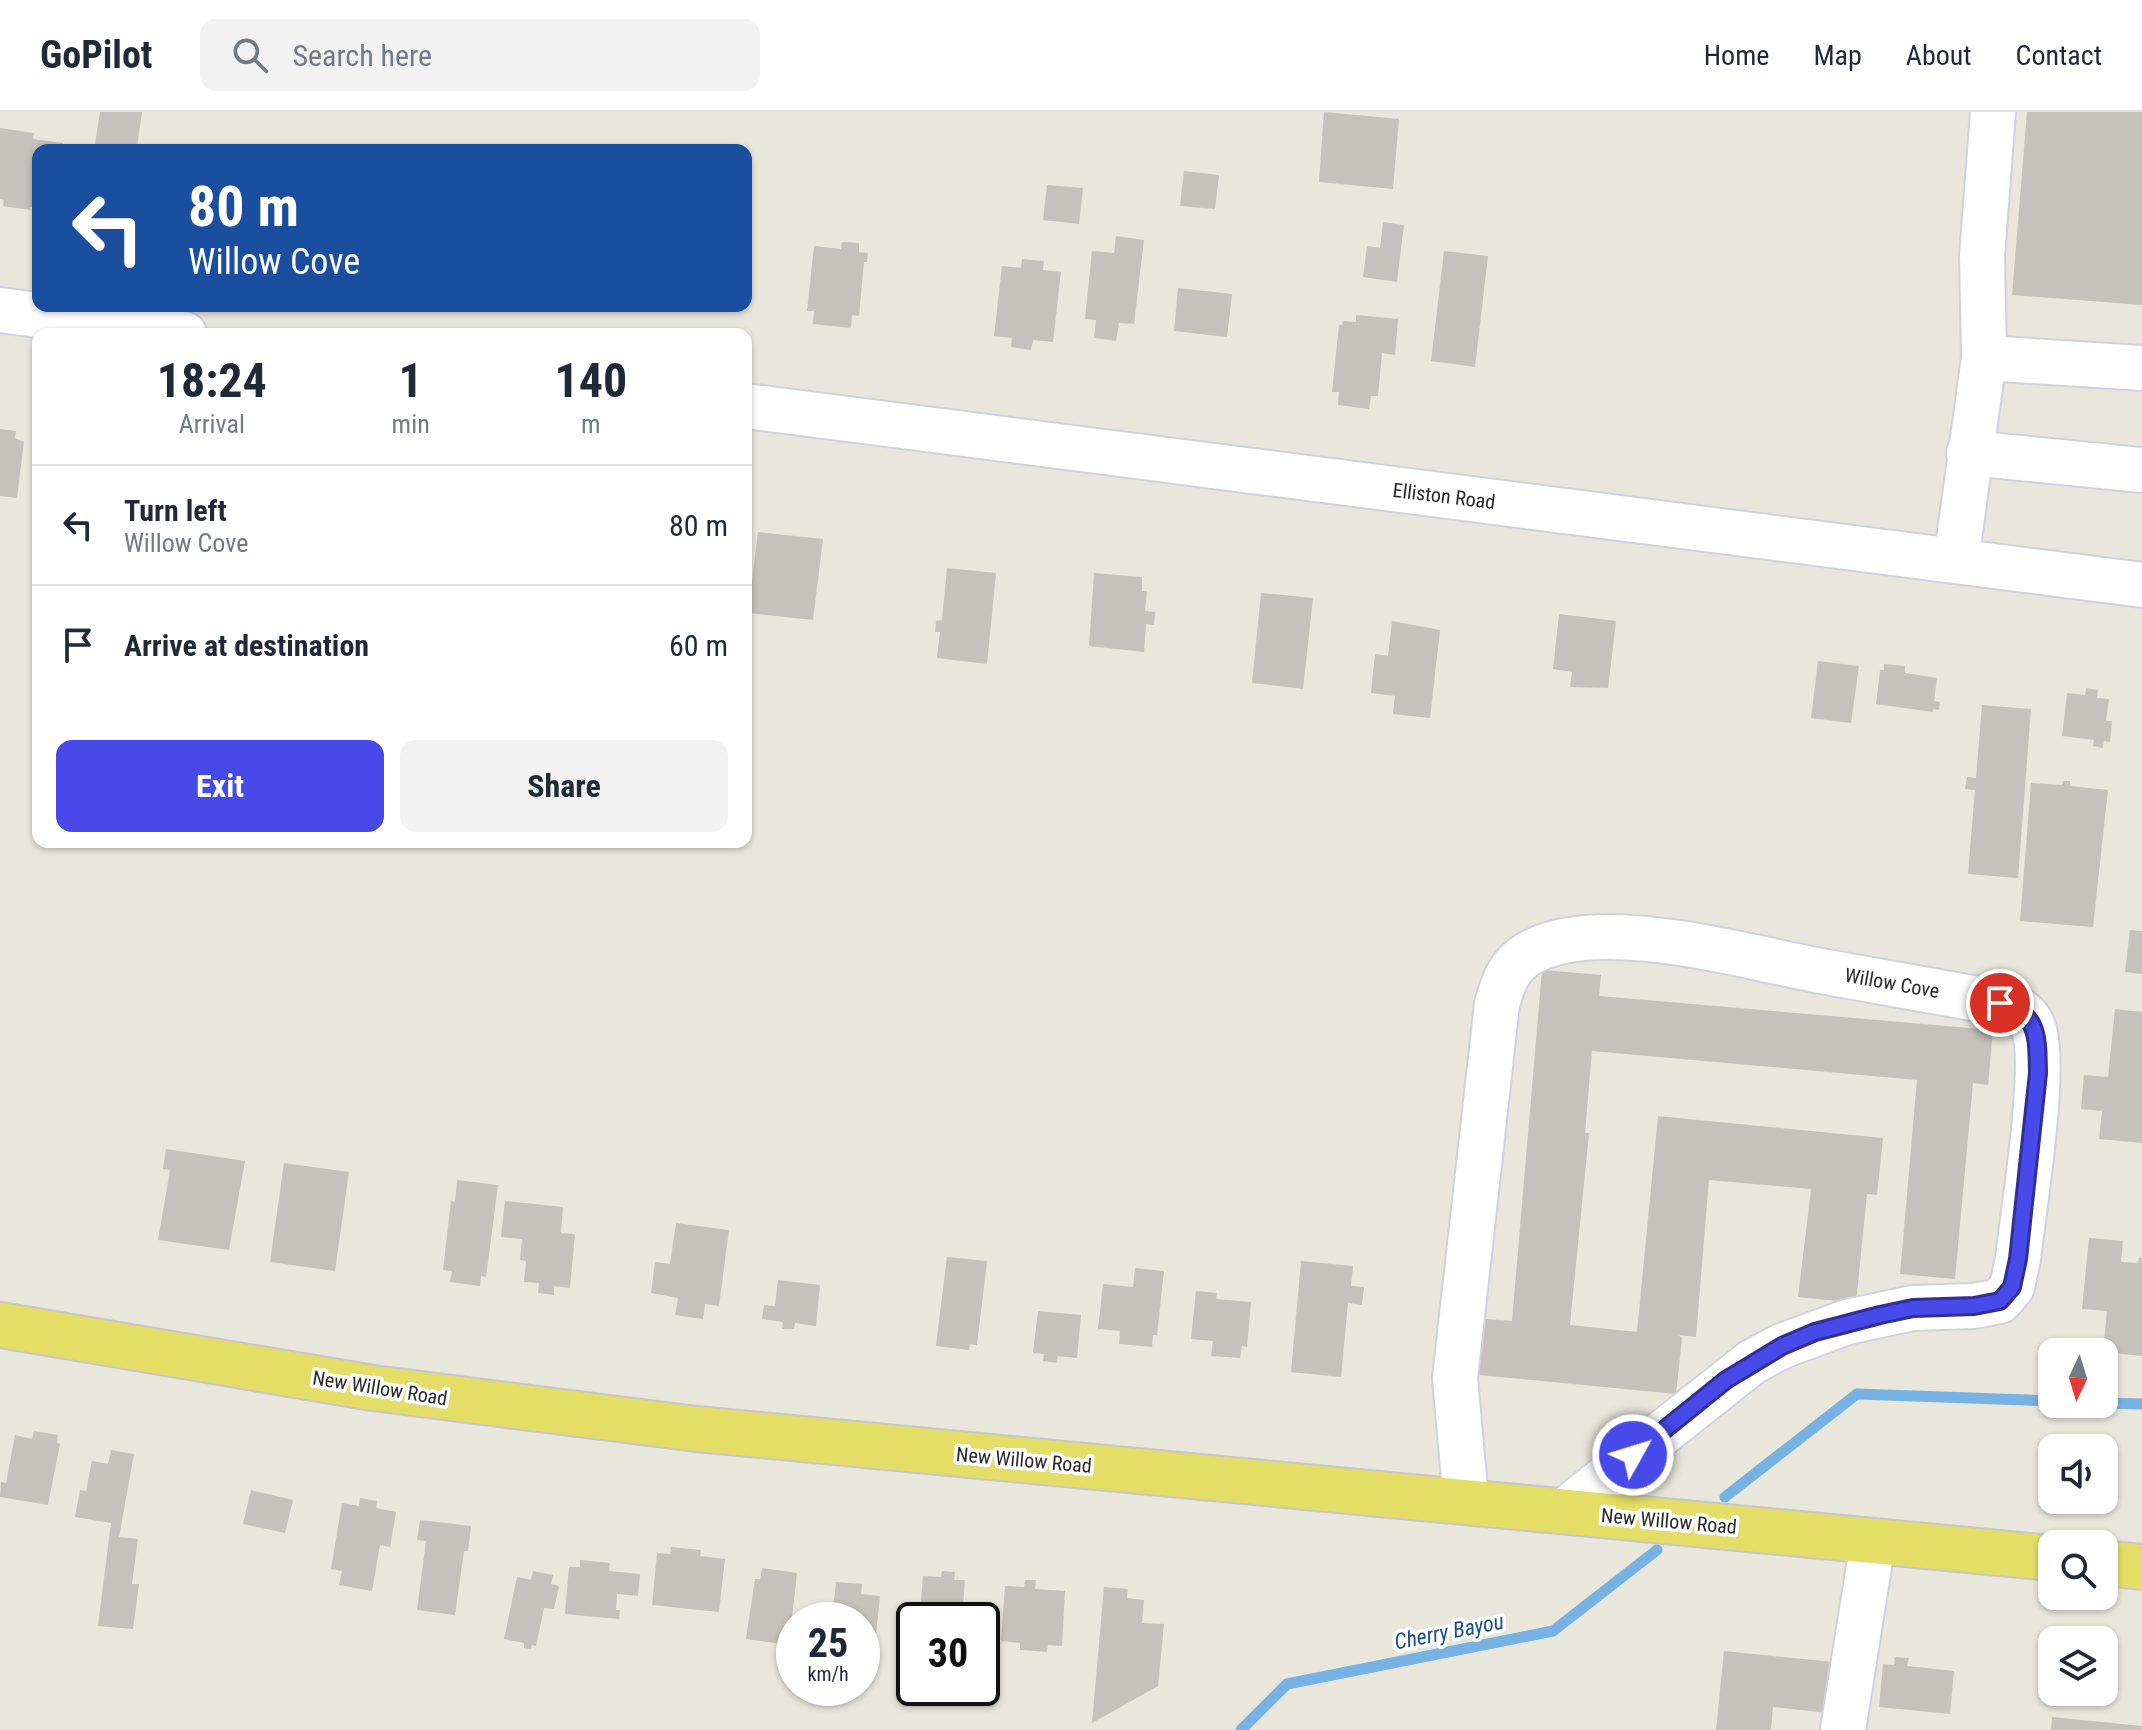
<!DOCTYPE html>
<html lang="en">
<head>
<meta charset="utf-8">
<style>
  body { margin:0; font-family:"Roboto Condensed",sans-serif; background:#f2f2f3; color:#1f2937; height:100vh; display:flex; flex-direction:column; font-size:30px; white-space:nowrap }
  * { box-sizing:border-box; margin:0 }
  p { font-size:26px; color:#747a83 }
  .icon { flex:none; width:44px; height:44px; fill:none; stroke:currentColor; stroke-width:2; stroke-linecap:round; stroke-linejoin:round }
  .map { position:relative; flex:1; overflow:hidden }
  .drawer { position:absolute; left:32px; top:216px; width:720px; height:520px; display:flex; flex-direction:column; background:#fff; border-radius:16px; box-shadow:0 2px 6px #0004 }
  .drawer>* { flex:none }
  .banner { position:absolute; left:32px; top:32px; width:720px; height:168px; border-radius:16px; box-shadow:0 2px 6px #0004; background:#1a4fa0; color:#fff; overflow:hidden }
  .needle { width:52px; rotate:184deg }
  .tools { position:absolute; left:2038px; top:1226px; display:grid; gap:16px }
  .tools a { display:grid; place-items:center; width:80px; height:80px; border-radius:16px; background:#fff; box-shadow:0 2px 6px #0004; font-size:40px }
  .speed { position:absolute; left:776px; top:1490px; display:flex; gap:16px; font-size:40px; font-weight:700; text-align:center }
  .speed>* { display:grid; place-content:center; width:104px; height:104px; border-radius:50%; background:#fff; box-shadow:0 2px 6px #0004; line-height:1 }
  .speed small { font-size:20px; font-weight:400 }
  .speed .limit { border:4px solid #111; border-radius:12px; background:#fff; color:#111 }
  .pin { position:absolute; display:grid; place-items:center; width:68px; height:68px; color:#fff; margin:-34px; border:4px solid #fff; border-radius:50%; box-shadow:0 2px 8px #0007 }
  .me { position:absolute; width:88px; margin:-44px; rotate:51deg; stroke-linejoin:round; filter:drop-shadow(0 0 6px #0008) }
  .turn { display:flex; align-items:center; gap:28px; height:168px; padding:0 24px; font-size:36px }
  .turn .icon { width:104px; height:104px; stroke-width:2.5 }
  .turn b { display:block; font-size:56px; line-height:68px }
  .eta { display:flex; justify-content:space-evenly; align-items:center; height:136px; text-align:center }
  .eta b { font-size:48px; font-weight:700; line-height:56px }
  .primary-button { display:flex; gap:16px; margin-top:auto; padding:16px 24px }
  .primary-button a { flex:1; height:92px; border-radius:16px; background:#4849e9; color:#fff; font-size:32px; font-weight:700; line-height:92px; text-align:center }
  .primary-button a+a { background:#f2f2f3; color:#1f2937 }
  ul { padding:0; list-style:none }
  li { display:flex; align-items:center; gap:24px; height:120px; padding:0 24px; border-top:2px solid #e0e1e3 }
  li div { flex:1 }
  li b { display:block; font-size:30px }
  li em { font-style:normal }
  header { display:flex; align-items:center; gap:48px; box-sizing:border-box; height:112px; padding:0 40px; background:#fff; border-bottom:2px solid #e0e1e3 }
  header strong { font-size:38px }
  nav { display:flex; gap:44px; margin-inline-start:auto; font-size:28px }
  .search { width:560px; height:72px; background:#f2f2f3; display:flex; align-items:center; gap:20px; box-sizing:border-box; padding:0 28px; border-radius:16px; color:#747a83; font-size:30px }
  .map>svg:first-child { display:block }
</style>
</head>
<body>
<header>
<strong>GoPilot</strong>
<div class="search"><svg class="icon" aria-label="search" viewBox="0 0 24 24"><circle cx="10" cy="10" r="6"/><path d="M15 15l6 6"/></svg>Search here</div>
<nav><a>Home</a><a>Map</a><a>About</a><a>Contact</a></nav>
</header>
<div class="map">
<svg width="2142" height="1618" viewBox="0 0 2142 1618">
  <rect width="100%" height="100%" fill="#e9e6db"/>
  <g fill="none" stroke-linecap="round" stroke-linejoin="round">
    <g stroke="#76b2e3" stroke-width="11">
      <polyline points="2104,1291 2142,1292"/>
      <polyline points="1725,1385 1857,1282 2052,1289"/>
      <polyline points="1241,1618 1287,1572 1553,1519 1657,1438"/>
    </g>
  </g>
  <g fill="#c5c2bb">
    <polygon points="100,0 142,0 137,34 147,35 146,38 94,38"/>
    <polygon points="1324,0 1399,7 1393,77 1319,70"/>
    <polygon points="2027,0 2142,0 2142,193 2012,183"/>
    <polygon points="0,16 34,21 33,27 63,31 62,38 38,38 38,96 30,95 30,98 3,94 4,88 0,87"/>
    <polygon points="1184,59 1219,63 1215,97 1180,94"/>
    <polygon points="1047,73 1083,76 1079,112 1043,108"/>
    <polygon points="1383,110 1404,113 1397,170 1363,165 1367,134 1380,136"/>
    <polygon points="1116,124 1144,128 1134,212 1119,211 1116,229 1094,226 1096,208 1085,207 1092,139 1114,141"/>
    <polygon points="842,130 859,131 859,140 868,141 867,150 864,150 859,204 852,203 851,216 813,212 814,199 807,199 814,134 841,137"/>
    <polygon points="1444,139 1488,144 1475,255 1431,249"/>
    <polygon points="1022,147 1044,149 1043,158 1061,160 1053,230 1033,228 1031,238 1011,235 1012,226 994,224 1002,154 1021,156"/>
    <polygon points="1178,176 1232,182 1227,225 1174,219"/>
    <polygon points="1356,203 1398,207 1395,243 1382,241 1378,284 1371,284 1369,297 1338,293 1339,280 1332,280 1339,213 1342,213 1343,209 1356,210"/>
    <polygon points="0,317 16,319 15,326 24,330 17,386 0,384"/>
    <polygon points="758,420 823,427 813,508 748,501"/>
    <polygon points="947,456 996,461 987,552 937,546 940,520 935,520 936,509 942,508"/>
    <polygon points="1094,461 1142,465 1142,479 1147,479 1145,499 1155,500 1154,513 1146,512 1144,540 1089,534"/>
    <polygon points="1261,481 1313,486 1303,577 1252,571"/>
    <polygon points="1559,502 1616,509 1608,576 1570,575 1572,560 1553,557"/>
    <polygon points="1392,509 1440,518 1430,606 1393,602 1395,584 1371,581 1375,542 1388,544"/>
    <polygon points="1818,549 1859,554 1851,611 1811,606"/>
    <polygon points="1884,552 1905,554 1905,561 1937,566 1934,589 1940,590 1939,598 1933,597 1933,600 1876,592 1880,558 1884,558"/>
    <polygon points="2086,576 2098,578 2097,586 2109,587 2106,609 2112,609 2110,630 2104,629 2103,636 2093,634 2094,628 2062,624 2067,581 2085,583"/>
    <polygon points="1982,593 2031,597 2018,766 1968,762 1975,678 1965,677 1967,665 1976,666"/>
    <polygon points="2063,669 2070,669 2070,674 2108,678 2093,815 2020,809 2031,671 2062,673"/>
    <polygon points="2130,818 2142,819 2142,862 2125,860"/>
    <polygon points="1542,858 1601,863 1599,884 1993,918 1988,973 1973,971 1955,1167 1900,1162 1917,968 1592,939 1585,1021 1589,1021 1570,1213 1637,1220 1658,1004 1883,1026 1877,1083 1867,1082 1856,1191 1798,1185 1811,1077 1709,1068 1696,1225 1679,1223 1682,1226 1676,1282 1470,1262 1475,1206 1512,1209"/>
    <polygon points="2115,897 2142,900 2142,1031 2099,1027 2102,999 2081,997 2084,963 2108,965"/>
    <polygon points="166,1037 245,1049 229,1138 158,1128 170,1058 163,1057"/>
    <polygon points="284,1051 349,1060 335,1159 270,1150"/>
    <polygon points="457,1068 498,1073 486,1165 481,1164 480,1174 450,1170 452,1159 443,1158 451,1089 455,1090"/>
    <polygon points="505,1089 563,1095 561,1121 575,1122 570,1176 554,1174 554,1183 538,1181 539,1171 524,1170 526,1149 520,1148 522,1127 501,1125"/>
    <polygon points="676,1111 729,1118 719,1194 705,1192 703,1207 675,1203 678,1186 651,1181 655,1150 670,1152"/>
    <polygon points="2089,1126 2123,1129 2121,1150 2138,1151 2139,1145 2142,1146 2142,1244 2103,1240 2107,1199 2082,1197"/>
    <polygon points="947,1145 987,1149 977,1233 970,1232 969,1238 936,1234"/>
    <polygon points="1301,1149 1353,1154 1351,1174 1364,1175 1362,1193 1348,1191 1341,1265 1291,1260"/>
    <polygon points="1135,1156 1164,1159 1157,1223 1153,1223 1152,1235 1119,1232 1120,1219 1098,1217 1103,1172 1133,1175"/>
    <polygon points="778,1168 820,1173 816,1214 795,1211 794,1217 782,1217 783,1210 762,1207 764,1193 775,1194"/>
    <polygon points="1196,1179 1217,1181 1216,1187 1251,1190 1247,1235 1242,1234 1240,1246 1211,1244 1213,1229 1191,1227"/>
    <polygon points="1038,1199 1081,1203 1077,1246 1058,1244 1057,1251 1043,1249 1044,1242 1033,1241"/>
    <polygon points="34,1319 58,1323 57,1331 60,1332 48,1393 0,1385 1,1370 6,1371 15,1323 32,1327"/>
    <polygon points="111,1338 134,1342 119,1425 138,1427 132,1472 139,1472 133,1517 98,1514 111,1411 75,1405 80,1378 86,1379 92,1349 108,1352"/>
    <polygon points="251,1378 293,1388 285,1421 243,1412"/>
    <polygon points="360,1386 377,1389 376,1396 396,1400 390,1435 380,1433 372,1479 339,1473 342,1459 331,1457 342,1391 359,1394"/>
    <polygon points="420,1408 471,1414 468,1439 464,1439 455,1503 417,1498 426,1429 417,1428"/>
    <polygon points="671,1435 701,1438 700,1444 725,1447 719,1500 652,1493 657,1441 670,1442"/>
    <polygon points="580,1448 610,1451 609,1459 640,1462 638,1484 617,1482 616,1498 620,1498 619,1507 565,1502 569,1455 580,1455"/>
    <polygon points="762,1456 797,1461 789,1533 746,1527 755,1467 760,1467"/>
    <polygon points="533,1459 553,1463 551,1472 559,1474 554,1497 544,1496 536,1534 532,1533 531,1537 524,1536 524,1531 504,1527 517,1465 531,1468"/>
    <polygon points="942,1459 955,1460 954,1468 965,1468 962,1505 968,1508 925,1508 925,1501 920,1501 923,1464 941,1465"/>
    <polygon points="1025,1468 1036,1468 1035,1477 1065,1479 1062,1534 1048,1533 1047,1540 1020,1538 1020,1531 1001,1529 1005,1474 1024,1475"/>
    <polygon points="836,1470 862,1472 861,1482 880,1484 874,1541 867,1540 866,1555 862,1554 862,1508 832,1508"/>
    <polygon points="1104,1475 1128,1477 1127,1486 1144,1488 1142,1511 1164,1512 1158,1574 1092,1611"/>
    <polygon points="1724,1539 1833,1550 1828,1601 1773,1595 1771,1618 1716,1618"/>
    <polygon points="1895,1545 1909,1546 1907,1554 1954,1559 1950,1602 1879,1595 1883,1552 1894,1553"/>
    <polygon points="2052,1605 2142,1614 2142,1618 2051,1618"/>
  </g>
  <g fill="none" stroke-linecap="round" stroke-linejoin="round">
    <g stroke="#d0d1e0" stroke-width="48">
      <g id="minor">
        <polyline points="0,198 184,222"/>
        <polyline points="1984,246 2142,256"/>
        <polyline points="746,294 2142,473"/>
        <polyline points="1969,341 2142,358"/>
        <polyline points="1956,449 1984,246 1982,144 1993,0"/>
        <path d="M1466,1389L1455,1266L1497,892C1503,872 1508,854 1528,842C1597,801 1745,845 1821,859C1880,870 1941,880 2000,891C2015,895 2027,899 2033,915C2048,951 2023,1100 2018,1147L2012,1175L2000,1189L1974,1194L1913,1196L1847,1210L1782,1234L1752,1250L1564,1399"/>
        <polyline points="1843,1618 1873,1429"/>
      </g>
    </g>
    <g stroke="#c7c7c7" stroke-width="48">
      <g id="major">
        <polyline points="0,1213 373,1276 697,1317 2052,1446"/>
        <polyline points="2104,1451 2142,1455"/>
      </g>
    </g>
    <use href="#minor" stroke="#fff" stroke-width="44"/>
    <use href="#major" stroke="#e4dd66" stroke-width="44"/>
  </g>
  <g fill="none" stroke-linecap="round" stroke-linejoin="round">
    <g stroke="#2f2f97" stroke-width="20">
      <path id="route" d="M1633,1343L1726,1268L1782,1234L1815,1220L1880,1203L1913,1196L1974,1194L2000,1189L2012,1175L2018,1147L2038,961C2037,927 2040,901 2000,891"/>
    </g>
    <use href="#route" stroke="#4849e9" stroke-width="14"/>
  </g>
  <g text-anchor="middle" stroke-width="7" stroke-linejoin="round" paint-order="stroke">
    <g font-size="20" fill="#282828" stroke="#fff">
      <text transform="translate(1444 384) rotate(7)" y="7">Elliston Road</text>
      <text transform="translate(1892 871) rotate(10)" y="7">Willow Cove</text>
      <text transform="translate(380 1276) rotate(9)" y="7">New Willow Road</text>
      <text transform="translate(1024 1348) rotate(5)" y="7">New Willow Road</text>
      <text transform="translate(1669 1409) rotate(5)" y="7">New Willow Road</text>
    </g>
    <g font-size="22" font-style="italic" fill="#194f8c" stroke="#fff">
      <text transform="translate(1449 1519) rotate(-11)" y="8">Cherry Bayou</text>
    </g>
  </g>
</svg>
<div class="tools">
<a><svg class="needle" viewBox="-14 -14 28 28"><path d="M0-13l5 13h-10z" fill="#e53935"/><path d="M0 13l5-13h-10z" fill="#747a83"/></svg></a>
<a><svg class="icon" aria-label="sound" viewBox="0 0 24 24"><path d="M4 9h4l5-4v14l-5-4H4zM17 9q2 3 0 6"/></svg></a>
<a><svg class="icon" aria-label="search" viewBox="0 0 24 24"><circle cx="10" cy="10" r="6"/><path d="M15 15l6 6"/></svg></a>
<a><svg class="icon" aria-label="layers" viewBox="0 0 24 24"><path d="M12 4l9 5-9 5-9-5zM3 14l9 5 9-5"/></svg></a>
</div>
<div class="speed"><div>25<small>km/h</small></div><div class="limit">30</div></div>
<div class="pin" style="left:2000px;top:891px;background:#d93025"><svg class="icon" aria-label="arrive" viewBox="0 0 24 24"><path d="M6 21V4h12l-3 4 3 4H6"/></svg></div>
<svg class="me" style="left:1633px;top:1343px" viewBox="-20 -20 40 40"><circle r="17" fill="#4849e9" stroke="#fff" stroke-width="3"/><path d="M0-11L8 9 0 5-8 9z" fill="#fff"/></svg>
<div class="banner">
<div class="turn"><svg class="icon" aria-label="left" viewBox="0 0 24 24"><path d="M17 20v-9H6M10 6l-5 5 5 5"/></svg><div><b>80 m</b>Willow Cove</div></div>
</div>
<section class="drawer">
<div class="eta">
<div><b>18:24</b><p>Arrival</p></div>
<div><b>1</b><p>min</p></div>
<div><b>140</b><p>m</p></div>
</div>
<ul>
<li><svg class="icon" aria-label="left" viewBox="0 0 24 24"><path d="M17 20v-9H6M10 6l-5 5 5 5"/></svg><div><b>Turn left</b><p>Willow Cove</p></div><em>80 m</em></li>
<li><svg class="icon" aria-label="arrive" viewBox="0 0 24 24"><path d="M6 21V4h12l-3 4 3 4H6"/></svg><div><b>Arrive at destination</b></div><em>60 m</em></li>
</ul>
<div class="primary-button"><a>Exit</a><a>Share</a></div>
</section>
</div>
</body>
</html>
